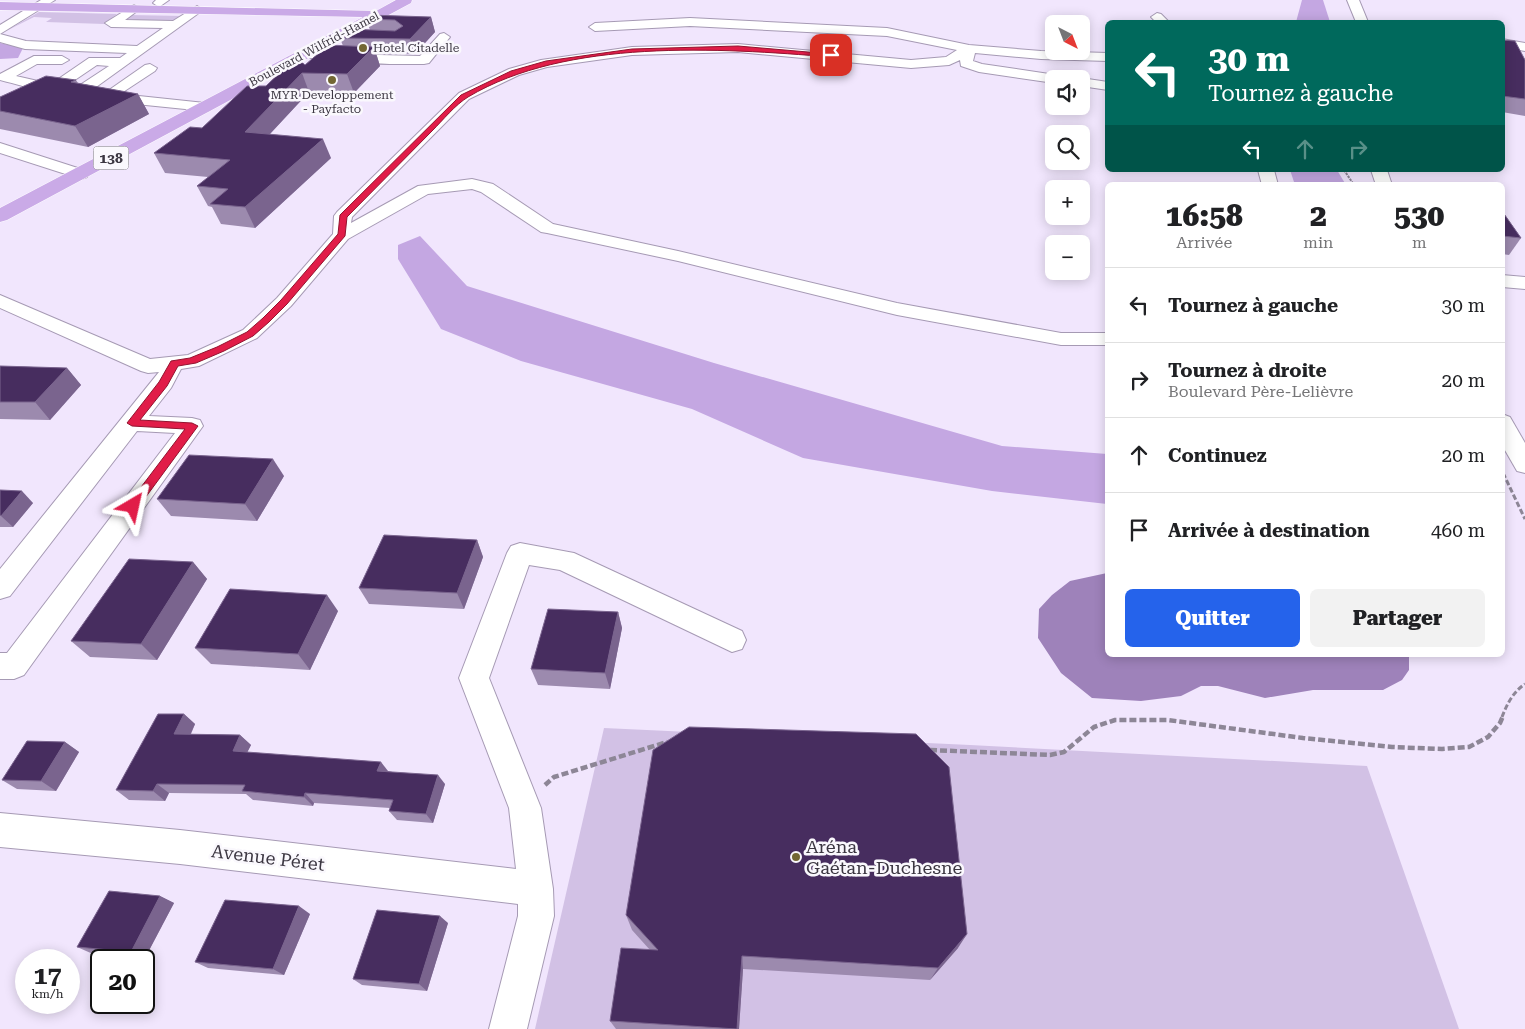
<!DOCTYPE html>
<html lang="fr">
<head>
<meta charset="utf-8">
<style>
  body { margin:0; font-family:"Roboto Serif",serif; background:#f2f2f2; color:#202124; height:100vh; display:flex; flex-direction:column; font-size:19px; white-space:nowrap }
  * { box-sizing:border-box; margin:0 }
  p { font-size:16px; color:#757577 }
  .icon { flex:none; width:28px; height:28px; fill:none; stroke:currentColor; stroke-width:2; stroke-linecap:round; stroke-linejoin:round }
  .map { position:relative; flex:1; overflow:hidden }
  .sheet { position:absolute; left:1105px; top:182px; width:400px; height:475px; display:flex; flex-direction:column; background:#fff; border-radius:8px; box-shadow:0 2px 12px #0003 }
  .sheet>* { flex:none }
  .hud { position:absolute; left:1105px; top:20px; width:400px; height:152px; border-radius:8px; box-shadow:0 2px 12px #0003; background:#00695c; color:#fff; overflow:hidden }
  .needle { width:32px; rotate:138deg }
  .tools { position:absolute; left:1045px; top:15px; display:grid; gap:10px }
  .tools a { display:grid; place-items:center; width:45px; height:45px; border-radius:8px; background:#fff; box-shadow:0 2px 12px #0003; font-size:25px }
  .speed { position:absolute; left:15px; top:949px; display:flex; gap:10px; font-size:25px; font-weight:700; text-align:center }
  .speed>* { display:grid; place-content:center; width:65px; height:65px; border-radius:50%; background:#fff; box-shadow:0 2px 12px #0003; line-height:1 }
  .speed small { font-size:12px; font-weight:400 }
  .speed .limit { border:2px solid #111; border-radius:8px; background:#fff; color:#111 }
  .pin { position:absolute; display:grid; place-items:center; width:42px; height:42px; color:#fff; margin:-21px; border-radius:10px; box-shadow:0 2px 8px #0006 }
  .me { position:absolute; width:55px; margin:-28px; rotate:36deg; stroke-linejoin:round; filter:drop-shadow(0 0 4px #0008) }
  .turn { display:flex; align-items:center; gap:18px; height:105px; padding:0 20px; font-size:22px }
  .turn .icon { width:65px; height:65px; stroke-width:2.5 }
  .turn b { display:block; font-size:35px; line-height:42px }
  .lanes { display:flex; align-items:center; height:48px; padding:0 20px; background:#0003; justify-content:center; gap:25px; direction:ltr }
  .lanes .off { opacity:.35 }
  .eta { display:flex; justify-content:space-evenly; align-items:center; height:85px; text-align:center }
  .eta b { font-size:30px; font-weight:800; line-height:35px }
  .button { display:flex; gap:10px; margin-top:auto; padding:10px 20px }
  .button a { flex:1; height:58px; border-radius:8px; background:#2563eb; color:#fff; font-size:20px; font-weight:800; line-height:58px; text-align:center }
  .button a+a { background:#f2f2f2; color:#202124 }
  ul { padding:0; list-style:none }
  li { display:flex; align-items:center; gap:15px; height:75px; padding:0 20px; border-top:1px solid #e0e0e0 }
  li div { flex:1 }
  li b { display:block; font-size:19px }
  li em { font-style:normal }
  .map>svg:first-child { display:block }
</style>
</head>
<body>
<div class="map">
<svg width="1525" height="1029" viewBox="0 0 1525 1029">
  <rect width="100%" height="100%" fill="#f1e6fd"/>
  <g fill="#d2c1e5">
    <polygon points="39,12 117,14 104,24 46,22 52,18 34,17 6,31"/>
    <polygon points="129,15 183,16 175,22 121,21"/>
    <polygon points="604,728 970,745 1367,766 1459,1029 535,1029"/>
  </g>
  <g fill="#c4a7e2">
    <polygon points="1302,0 1323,0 1330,22 1296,22"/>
    <polygon points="0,43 23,48 18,58 0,59"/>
    <polygon points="1290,170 1337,170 1346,185 1295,185"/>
    <polygon points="420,236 467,286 714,363 1002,446 1107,454 1107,504 992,491 803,458 692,409 521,361 441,329 398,259 398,245"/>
  </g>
  <polygon fill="#9e82ba" points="1107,573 1108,655 1409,655 1409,670 1402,680 1383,690 1313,690 1265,698 1218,686 1201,686 1181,696 1141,701 1092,698 1061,673 1038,638 1039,609 1052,595 1070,581"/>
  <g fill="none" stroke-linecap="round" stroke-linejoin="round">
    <g stroke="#a69ab4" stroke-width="2">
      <g id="minor">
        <polygon points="41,0 55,0 0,34 0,25"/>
        <polygon points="156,0 169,0 159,7 153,3"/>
        <polygon points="1347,0 1359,0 1368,22 1356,22"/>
        <path d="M134,5L140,9L125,20L173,21L197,6L203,10L85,95C64,100 21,85 0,80V74L34,56H62L69,60L62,64H37L16,76L51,84L89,58H120L127,53L25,49L0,42V34L26,41L137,46L163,28L111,27L105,23ZM97,65L109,66L77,87L66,86Z"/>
        <polygon points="1157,13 1161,14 1169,22 1156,22 1151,17"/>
        <polygon points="690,18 887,28 969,45 1041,51 1108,53 1108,61 1041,59 975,53 973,61 982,64 1056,75 1063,79 1054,79 1054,83 979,72 961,66 960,60 949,65 911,68 738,52 632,55 547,67 519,75 469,99 352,217 351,223 418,186 472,179 493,184 553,224 678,251 897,303 1061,333 1108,333 1108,345 1061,345 897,315 678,261 547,233 541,232 481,192 472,189 428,194 348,239 291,306 257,338 199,366 181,369 171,388 149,416 192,418 200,420 203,426 24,675 14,679 0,679 0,653 7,653 175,433 137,431 10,596 0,599 0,569 159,372 148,373 141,371 0,308 0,295 150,359 188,355 243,330 277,298 333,234 334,216 337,212 459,93 509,69 541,60 632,47 738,44 911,60 946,57 957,50 887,36 690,26 595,31 589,27 595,23"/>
        <path d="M444,33L450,37L429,63L424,64C404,64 310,65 299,53L306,49L338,54L420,56L440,34Z"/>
        <polygon points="1502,39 1525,43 1525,51 1502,47"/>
        <polygon points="150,64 157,68 155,71 120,94 205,103 210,104 212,107 210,110 205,111 106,101 101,100 99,97 145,65"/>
        <polygon points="1081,78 1108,82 1108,90 1081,86 1081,79 1077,79"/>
        <polygon points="0,143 87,171 89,174 87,177 81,179 0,153"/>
        <polygon points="1258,170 1274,170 1278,185 1262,185"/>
        <polygon points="1371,170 1387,170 1392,185 1376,185"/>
        <polygon points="1502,275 1525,277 1525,289 1502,287"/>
        <polygon points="1502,414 1510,417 1525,443 1525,473 1517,471 1502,445"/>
        <polygon points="520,543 574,553 742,631 746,640 742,649 732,652 560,570 529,565 489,678 541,808 553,889 554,916 527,1029 489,1029 518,916 518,904 180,864 0,847 0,813 180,830 516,869 509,808 459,678 507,553 511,546"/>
      </g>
    </g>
    <g stroke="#fff" stroke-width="1">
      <polygon id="major" points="396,0 412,0 411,3 7,220 0,222 0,208 363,17 0,10 0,2 376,11"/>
    </g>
    <polyline stroke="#8d8696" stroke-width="2" stroke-dasharray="2.5 1" stroke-linecap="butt" points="1344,170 1354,185"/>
    <g stroke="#8d8696" stroke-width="3" stroke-dasharray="5.5 2.5" stroke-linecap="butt">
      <polyline points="1503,473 1525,519"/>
      <path d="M1502,717C1507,704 1513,692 1525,684"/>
    </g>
    <g stroke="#8d8696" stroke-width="4.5" stroke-dasharray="7 3" stroke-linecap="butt">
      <polyline points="930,750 1050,755 1064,752 1094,727 1115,720 1168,720 1303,738 1392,747 1442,749 1469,747 1488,737 1500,723 1503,716"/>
      <polyline points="545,785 554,777 667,742"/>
    </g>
    <use href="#minor" fill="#fff" fill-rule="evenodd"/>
    <use href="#major" fill="#caaae7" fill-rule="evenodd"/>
  </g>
  <g fill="#9c8aae">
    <polygon points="431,17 435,32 415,54 376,53 380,66 354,93 309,92 270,134 331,158 255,228 221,224 212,207 208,206 197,186 208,177 165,173 154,153 202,128 266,86 343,46 340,38 370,30 366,19"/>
    <polygon points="1502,40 1525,60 1525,116 1502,112"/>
    <polygon points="76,80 78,83 138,94 149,114 88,147 0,129 0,97"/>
    <polygon points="1502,211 1521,238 1509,255 1502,254"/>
    <polygon points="0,366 67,368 81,385 50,420 0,419"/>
    <polygon points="284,476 257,521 171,516 157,499"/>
    <polygon points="0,490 33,503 13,527 0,527"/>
    <polygon points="477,540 483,557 464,609 369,604 359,588"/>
    <polygon points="193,562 207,579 157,660 90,657 71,641"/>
    <polygon points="338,611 310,670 211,664 195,648"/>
    <polygon points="618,612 622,628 610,689 538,685 531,669"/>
    <polygon points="184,714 195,724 191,734 240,735 251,745 247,752 388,771 445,784 433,823 397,820 389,811 390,808 314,803 313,806 253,800 246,794 169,793 165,801 129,800 116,790"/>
    <polygon points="65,742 79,752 56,791 17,789 2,780"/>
    <polygon points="160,896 174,903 145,958 93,954 77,947"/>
    <polygon points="310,914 284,975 208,968 195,962"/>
    <polygon points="626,915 958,948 930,980 743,969 739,1029 616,1029 610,1021 650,950 632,930"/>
    <polygon points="448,923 427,991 362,985 353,979"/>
  </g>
  <g fill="#7a648e">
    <polygon points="431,17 435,32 415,54 410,39"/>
    <polygon points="374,47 380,66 354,93 347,74"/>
    <polygon points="302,73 309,92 254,151 245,132"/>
    <polygon points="138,94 149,114 88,147 75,126"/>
    <polygon points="323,139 331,158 255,228 245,207"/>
    <polygon points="67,368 81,385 50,420 35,402"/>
    <polygon points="273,459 284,476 257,521 245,504"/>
    <polygon points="22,491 33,503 13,527 1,516"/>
    <polygon points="477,540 483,557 464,609 457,593"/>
    <polygon points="193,562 207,579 157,660 141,644"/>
    <polygon points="327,595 338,611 310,670 298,654"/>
    <polygon points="618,612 622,628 610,689 605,673"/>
    <polygon points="184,714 195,724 186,744 174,734"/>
    <polygon points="240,735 251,745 243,761 233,751"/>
    <polygon points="65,742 79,752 56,791 41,781"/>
    <polygon points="381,762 388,771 377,771"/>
    <polygon points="438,775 445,784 433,823 426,814"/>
    <polygon points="157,784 169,793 165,801 153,791"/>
    <polygon points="305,793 314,803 313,806 304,797"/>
    <polygon points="160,896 174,903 145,958 131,952"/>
    <polygon points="299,906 310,914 284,975 273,969"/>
    <polygon points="440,916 448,923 427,991 419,984"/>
    <polygon points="967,934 958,948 930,980 938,968"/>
    <polygon points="742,956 743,969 739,1029 737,1029"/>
  </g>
  <g fill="#472d5f" stroke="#7a648e">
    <polygon points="369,15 431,17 410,39 340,38 350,29 395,31 403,26 395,20 366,19"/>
    <polygon points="1502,40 1515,41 1525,60 1525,99 1502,96"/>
    <polygon points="328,45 374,47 347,74 302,73 245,132 323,139 245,207 210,204 228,189 197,186 230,160 154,153 190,127 202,128 247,86 266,86 296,57 305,65"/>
    <polygon points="46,76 76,80 71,82 138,94 75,126 0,111 0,97"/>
    <polygon points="1502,211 1521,238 1502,236"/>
    <polygon points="0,366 67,368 35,402 0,402"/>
    <polygon points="189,455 273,459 245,504 157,499"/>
    <polygon points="0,490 22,491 1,516 0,515"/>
    <polygon points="384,535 477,540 457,593 359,588"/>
    <polygon points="129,559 193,562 141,644 71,641"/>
    <polygon points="230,589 327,595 298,654 195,648"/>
    <polygon points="548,609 618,612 605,673 531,669"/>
    <polygon points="158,714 184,714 174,734 240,735 233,751 381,762 377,771 438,775 426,814 389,811 393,800 305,793 304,797 242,791 245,785 157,784 153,791 116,790"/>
    <polygon points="689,727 916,734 949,767 967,934 938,968 742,956 737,1029 610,1021 621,948 658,950 626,915 653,750"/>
    <polygon points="27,741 65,742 41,781 2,780"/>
    <polygon points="109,891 160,896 131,952 77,947"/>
    <polygon points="225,900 299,906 273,969 195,962"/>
    <polygon points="377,910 440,916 419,984 353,979"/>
  </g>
  <path fill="#e11d48" stroke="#92132f" d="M738,46L831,54L834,55L831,57C719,48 567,38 468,97C455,105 443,120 432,131C404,160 375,188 347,217L345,236L287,304L269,322L253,336L224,351L196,363L178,366L167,386L140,420L192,423L198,426L137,509H129L127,506L129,503L185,429L132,426L127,423L159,382L171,361L190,358L217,347L247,332L263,318L281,300L338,234L340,215L461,95L511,71L546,61L632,49Z"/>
  <g fill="#736734" stroke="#faf8fd" stroke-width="2">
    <circle cx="363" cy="48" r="5"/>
    <circle cx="332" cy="80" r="5"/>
    <circle cx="796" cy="857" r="5"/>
  </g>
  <g text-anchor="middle" stroke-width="5" stroke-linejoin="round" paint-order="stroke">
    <g font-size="12" fill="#3c3742" stroke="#faf8fd" text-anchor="start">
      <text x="373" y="52">Hotel Citadelle</text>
      <text x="332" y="99" text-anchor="middle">MYR Developpement<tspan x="332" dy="14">- Payfacto</tspan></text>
    </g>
    <g font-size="12" fill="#3c3742" stroke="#faf8fd">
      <text transform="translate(314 49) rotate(-28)" y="4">Boulevard Wilfrid-Hamel</text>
    </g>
    <rect fill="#faf8fd" stroke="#75717a" stroke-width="1" x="93.5" y="146.5" width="35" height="23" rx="4"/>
    <g font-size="14" font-weight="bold" fill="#3c3742">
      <text x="111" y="163">138</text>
    </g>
    <g font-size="18" fill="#3c3742" stroke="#faf8fd" text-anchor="start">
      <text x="806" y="853">Aréna<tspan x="806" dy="21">Gaétan-Duchesne</tspan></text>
    </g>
    <g font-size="18" fill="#3c3742" stroke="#faf8fd">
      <text transform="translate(268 858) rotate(7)" y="6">Avenue Péret</text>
    </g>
  </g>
</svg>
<div class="tools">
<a><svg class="needle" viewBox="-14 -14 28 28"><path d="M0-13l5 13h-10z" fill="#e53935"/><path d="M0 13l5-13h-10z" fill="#757577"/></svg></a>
<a><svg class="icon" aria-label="sound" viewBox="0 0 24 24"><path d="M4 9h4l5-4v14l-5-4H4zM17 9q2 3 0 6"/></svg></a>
<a><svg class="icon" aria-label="search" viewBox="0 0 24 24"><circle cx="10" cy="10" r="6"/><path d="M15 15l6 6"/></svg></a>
<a>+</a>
<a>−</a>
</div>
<div class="speed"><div>17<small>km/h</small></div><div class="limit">20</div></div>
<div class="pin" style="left:831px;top:55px;background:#d93025"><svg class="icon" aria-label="arrive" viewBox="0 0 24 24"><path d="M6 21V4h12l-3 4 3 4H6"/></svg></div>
<svg class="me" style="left:133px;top:506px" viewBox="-20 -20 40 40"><path d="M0-17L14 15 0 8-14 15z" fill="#e11d48" stroke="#fff" stroke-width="4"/></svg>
<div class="hud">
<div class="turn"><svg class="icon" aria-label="left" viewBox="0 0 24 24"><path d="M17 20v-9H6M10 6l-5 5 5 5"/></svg><div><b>30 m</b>Tournez à gauche</div></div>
<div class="lanes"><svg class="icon" aria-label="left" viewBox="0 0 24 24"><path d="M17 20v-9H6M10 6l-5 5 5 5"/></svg><svg class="icon off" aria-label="ahead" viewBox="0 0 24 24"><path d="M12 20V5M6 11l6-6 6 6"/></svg><svg class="icon off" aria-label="right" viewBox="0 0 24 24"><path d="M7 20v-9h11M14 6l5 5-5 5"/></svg></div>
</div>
<section class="sheet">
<div class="eta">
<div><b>16:58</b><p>Arrivée</p></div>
<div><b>2</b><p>min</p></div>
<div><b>530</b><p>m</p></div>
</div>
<ul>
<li><svg class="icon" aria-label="left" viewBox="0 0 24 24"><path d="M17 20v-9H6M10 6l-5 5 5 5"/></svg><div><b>Tournez à gauche</b></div><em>30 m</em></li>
<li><svg class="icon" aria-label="right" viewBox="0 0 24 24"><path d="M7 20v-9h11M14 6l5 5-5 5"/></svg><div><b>Tournez à droite</b><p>Boulevard Père-Lelièvre</p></div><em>20 m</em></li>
<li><svg class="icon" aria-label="ahead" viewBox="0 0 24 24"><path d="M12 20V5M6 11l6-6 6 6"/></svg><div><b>Continuez</b></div><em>20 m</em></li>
<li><svg class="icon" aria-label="arrive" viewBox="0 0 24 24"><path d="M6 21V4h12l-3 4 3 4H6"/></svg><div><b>Arrivée à destination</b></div><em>460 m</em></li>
</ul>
<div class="button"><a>Quitter</a><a>Partager</a></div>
</section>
</div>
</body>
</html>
